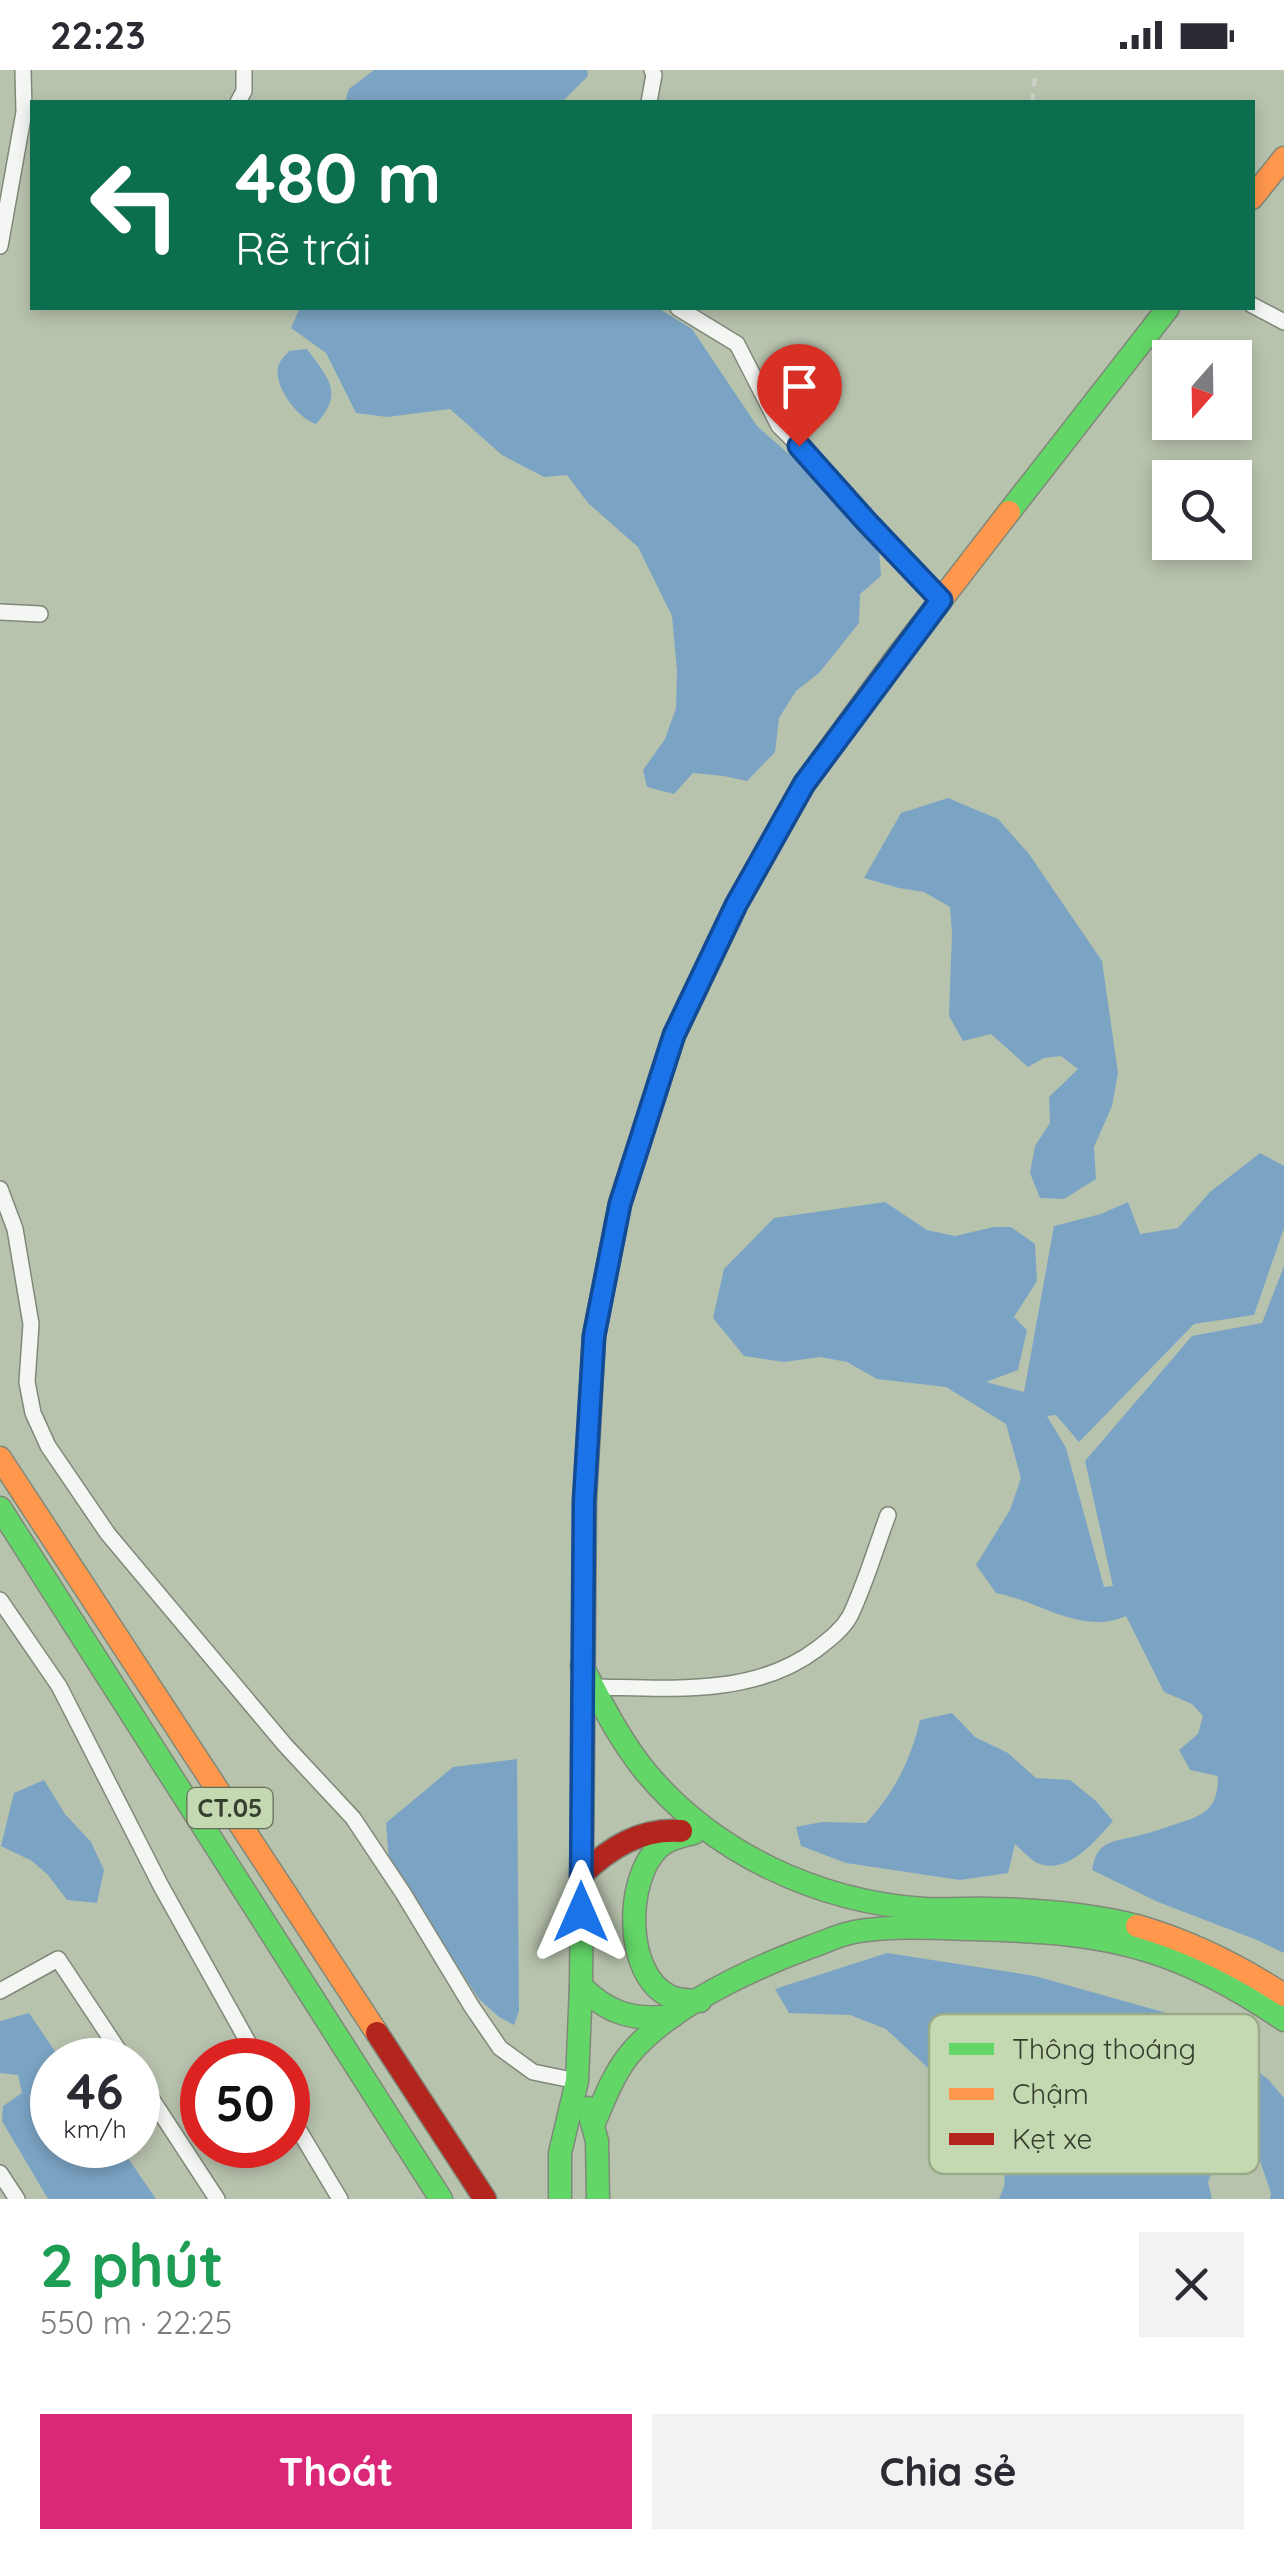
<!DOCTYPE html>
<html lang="vi">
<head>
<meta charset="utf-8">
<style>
  body { margin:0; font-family:Quicksand,sans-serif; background:#f2f2f3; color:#2b2b33; height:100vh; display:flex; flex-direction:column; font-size:38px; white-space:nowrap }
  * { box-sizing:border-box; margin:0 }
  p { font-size:32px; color:#7c7c81 }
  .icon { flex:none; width:55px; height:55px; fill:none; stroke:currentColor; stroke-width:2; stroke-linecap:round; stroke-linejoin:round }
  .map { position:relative; height:2129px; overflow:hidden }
  .panel { display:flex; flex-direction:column; background:#fff; flex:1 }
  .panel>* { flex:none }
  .guide { position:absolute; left:30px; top:30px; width:1225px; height:210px; border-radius:0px; box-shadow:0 5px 15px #0003; background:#0b6e4f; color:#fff; overflow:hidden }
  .needle { width:65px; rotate:200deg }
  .fabs { position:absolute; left:1152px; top:270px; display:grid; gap:20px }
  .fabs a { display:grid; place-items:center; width:100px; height:100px; border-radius:0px; background:#fff; box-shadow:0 5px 15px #0003; font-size:50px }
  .speed { position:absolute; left:30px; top:1968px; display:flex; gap:20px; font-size:50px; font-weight:700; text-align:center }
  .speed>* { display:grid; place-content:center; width:130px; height:130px; border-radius:50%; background:#fff; box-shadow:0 5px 15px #0003; line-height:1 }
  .speed small { font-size:25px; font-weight:400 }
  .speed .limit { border:15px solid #d22; background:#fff; color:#111 }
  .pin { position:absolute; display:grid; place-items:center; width:85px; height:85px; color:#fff; margin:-102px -42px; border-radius:50% 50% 50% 0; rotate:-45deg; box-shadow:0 0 10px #0007 }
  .pin .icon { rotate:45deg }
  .me { position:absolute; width:110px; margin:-55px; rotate:0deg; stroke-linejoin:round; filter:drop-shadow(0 0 8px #0008) }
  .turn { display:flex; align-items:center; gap:35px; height:210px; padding:0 40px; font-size:45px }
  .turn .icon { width:130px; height:130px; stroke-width:2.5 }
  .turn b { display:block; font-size:70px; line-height:85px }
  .round { display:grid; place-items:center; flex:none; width:105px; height:105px; border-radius:0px; background:#f2f2f3 }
  .headline { display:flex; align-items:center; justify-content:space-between; height:170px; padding:0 40px }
  h1 { font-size:60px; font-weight:800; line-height:75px; color:#1e9e55 }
  .primary-button { display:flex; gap:20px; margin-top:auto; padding:20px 40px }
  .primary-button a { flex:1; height:115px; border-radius:0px; background:#db2777; color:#fff; font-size:40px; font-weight:800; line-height:115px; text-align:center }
  .primary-button a+a { background:#f2f2f3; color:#2b2b33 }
  .status { display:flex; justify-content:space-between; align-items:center; height:70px; padding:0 50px; background:#fff; direction:ltr }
  .status svg { height:28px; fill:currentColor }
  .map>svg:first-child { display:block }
</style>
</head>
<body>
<div class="status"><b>22:23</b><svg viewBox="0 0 49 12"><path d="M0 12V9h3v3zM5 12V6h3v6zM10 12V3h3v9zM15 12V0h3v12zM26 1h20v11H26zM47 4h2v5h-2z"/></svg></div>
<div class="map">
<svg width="1284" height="2129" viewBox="0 0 1284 2129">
  <rect width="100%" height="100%" fill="#b8c3ae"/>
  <g fill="#7ba4c4">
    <polygon points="374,0 587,0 588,6 562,32 345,32 349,19"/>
    <polygon points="300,238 658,238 692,259 757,356 791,386 879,480 881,506 860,524 859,553 819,603 796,621 779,648 775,682 747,711 724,706 693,703 674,724 647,717 643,700 665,669 676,638 677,601 672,546 638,477 588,433 567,405 544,407 502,385 450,339 387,347 356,343 326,283 291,258"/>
    <path d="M307,279C328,308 345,323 316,354C298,349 271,314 279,294C281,289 286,285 289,281Z"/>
    <polygon points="948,728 998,749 1029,784 1102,891 1118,1003 1112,1036 1094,1077 1096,1109 1064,1129 1040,1128 1030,1103 1035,1076 1050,1053 1049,1027 1078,999 1061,986 1044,988 1028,997 991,964 963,971 949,946 952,863 950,837 924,822 899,818 864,808 901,743"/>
    <path d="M1260,1083L1284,1096V1158L1254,1245L1194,1254L1079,1372L1056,1345L1047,1346L1066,1378L1104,1517L1113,1516L1085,1391L1192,1266L1262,1253L1284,1196V1883L1257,1870L1158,1832L1092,1800C1097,1770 1112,1772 1137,1766C1150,1763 1163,1758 1176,1754C1205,1745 1218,1739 1218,1706L1190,1700L1179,1680L1198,1664L1203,1646L1192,1634L1164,1622L1126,1546C1082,1566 1039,1531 996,1523L976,1495L1010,1440L1021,1408L1006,1354L946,1317L877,1309L847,1292L820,1287L784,1292L744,1286L713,1248L724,1199L774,1148L885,1132L927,1160L955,1166L994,1157H1011L1035,1174L1037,1211L1014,1247L1027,1260L1018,1300L986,1312L1024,1322L1054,1156L1101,1144L1128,1132L1140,1164L1178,1158L1210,1122Z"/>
    <path d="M952,1643L975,1667L1008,1683L1036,1708L1070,1710L1096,1731L1113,1751C1096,1770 1069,1804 1040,1794C1031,1791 1022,1780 1015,1774L1008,1803L960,1810L846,1793L801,1776L796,1757L822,1752L866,1753C894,1723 911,1690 920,1650Z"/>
    <polygon points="517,1689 519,1941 514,1955 499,1947 479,1929 389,1791 386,1753 453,1697"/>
    <polygon points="44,1710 65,1744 91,1772 104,1800 97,1833 67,1830 48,1805 32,1791 1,1776 14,1723"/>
    <polygon points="887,1883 1035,1906 1177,1946 1268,2009 1284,2028 1284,2129 1270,2129 1271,2123 1260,2091 1237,2084 1215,2094 1208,2112 1212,2129 999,2129 1004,2117 1007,2066 995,2051 927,1997 886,1959 850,1945 789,1943 775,1919"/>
    <polygon points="29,1943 61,1990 52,1990 52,2075 119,2075 156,2129 48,2129 2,2051 3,2036 22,2023 18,2005 0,2003 0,1951"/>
  </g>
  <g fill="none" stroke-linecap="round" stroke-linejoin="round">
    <g stroke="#808979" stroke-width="18">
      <g id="street">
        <polyline points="238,32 244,21 244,0"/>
        <polyline points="649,32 654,5 652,0"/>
        <polyline points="0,176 24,42 23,0"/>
        <polyline points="1252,235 1284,252"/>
        <polyline points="678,238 737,274 779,356 819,396 866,451 941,531"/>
        <polyline points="0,542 40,544"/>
        <polyline points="0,1119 15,1159 31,1254 27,1312 33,1343 48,1376 108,1464 285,1675 353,1748 403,1823 472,1937 500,1978 533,2002 577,2011"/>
        <polyline points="0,1530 59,1616 161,1816 258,1990"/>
        <path d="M593,1617C668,1618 754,1627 817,1579C830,1569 842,1560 850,1546C865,1515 876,1477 888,1445"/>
        <polyline points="0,1921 58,1889 125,1990"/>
        <polyline points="138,2008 217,2129"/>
        <polyline points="288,2042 340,2129"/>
        <polyline points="0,2103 17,2129"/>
      </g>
    </g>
    <g stroke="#808979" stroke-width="25">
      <g id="fast">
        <polyline points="1009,442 1168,238"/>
        <polyline points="0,1438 441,2129"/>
        <path d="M582,1596C601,1632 619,1669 645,1701C713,1783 818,1832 925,1839C948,1840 971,1838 993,1839C1042,1840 1090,1844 1137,1856"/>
        <path d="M694,1763C681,1766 668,1769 658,1778C625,1810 624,1904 669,1926C678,1931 690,1930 700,1931"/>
        <path d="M581,1916C608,1944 635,1951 673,1946"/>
        <polyline points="588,2038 597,2071 598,2129"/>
        <path d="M594,2053C604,2030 613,2005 629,1985C668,1937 753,1898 810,1877C825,1872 838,1865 854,1862C894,1855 935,1858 975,1859C1034,1861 1093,1863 1149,1881C1198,1896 1242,1921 1284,1950"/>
        <polyline points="560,2129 560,2083 577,2011 581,1916 585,1431 594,1266 620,1133 674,965 697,917"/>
      </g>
    </g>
    <g stroke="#808979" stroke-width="25">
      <g id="slow">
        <polyline points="1252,128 1284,88"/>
        <polyline points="697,917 736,835 804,714 897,587 1009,442"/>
        <polyline points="0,1388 377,1963"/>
        <path d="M1137,1856C1190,1871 1238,1895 1284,1925"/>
      </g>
    </g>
    <g stroke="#808979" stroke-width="25">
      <g id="jam">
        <path d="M581,1805C610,1778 640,1758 681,1761"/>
        <polyline points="377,1963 485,2129"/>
      </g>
    </g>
    <polyline stroke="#cfd2cc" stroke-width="4" stroke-dasharray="8 8" stroke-linecap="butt" points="1032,32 1036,0"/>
    <use href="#street" stroke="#f4f6f3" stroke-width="15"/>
    <use href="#fast" stroke="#63d668" stroke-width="22"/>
    <use href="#slow" stroke="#ff974d" stroke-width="22"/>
    <use href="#jam" stroke="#b3261e" stroke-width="22"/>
  </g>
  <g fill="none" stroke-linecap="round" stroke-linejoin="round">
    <g stroke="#114b97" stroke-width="25">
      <polyline id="route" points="581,1842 584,1431 594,1266 620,1134 674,965 736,835 804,714 941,530 866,451 799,376"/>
    </g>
    <use href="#route" stroke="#1a73e8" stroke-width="18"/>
  </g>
  <g text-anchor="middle" stroke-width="10" stroke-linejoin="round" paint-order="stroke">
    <rect fill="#c4d9b1" stroke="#616d56" stroke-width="2.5" x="187.5" y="1718" width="85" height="40" rx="8"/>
    <g font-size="25" font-weight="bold" fill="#373f2f">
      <text x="230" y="1747">CT.05</text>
    </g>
  </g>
  <rect x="929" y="1944" width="330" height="160" rx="15" fill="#c4d9b1" stroke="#9aab8a" stroke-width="2.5"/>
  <rect x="949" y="1973" width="45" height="12" fill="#63d668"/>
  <rect x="949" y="2018" width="45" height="12" fill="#ff974d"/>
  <rect x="949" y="2063" width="45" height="12" fill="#b3261e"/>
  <g font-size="28" fill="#373f2f">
    <text x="1012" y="1989">Thông thoáng</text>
    <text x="1012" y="2034">Chậm</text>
    <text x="1012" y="2079">Kẹt xe</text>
  </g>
</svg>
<div class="fabs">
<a><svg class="needle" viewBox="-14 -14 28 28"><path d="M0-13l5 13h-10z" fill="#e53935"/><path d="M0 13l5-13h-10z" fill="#7c7c81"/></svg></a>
<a><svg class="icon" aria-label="search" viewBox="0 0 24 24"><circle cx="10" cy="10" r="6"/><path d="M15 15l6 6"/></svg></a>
</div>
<div class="speed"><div>46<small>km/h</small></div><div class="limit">50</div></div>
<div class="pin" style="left:799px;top:376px;background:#d93025"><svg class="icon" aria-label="arrive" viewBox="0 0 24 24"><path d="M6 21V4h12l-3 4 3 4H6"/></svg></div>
<svg class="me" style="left:581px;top:1842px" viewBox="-20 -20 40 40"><path d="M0-17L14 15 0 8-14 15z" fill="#1a73e8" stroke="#fff" stroke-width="4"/></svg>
<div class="guide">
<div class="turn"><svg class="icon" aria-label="left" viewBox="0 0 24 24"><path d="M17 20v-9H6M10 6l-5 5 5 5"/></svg><div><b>480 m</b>Rẽ trái</div></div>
</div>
</div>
<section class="panel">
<div class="headline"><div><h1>2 phút</h1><p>550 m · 22:25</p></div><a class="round"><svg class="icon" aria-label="close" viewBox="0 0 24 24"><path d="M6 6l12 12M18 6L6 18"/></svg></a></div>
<div class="primary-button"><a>Thoát</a><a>Chia sẻ</a></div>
</section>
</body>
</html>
